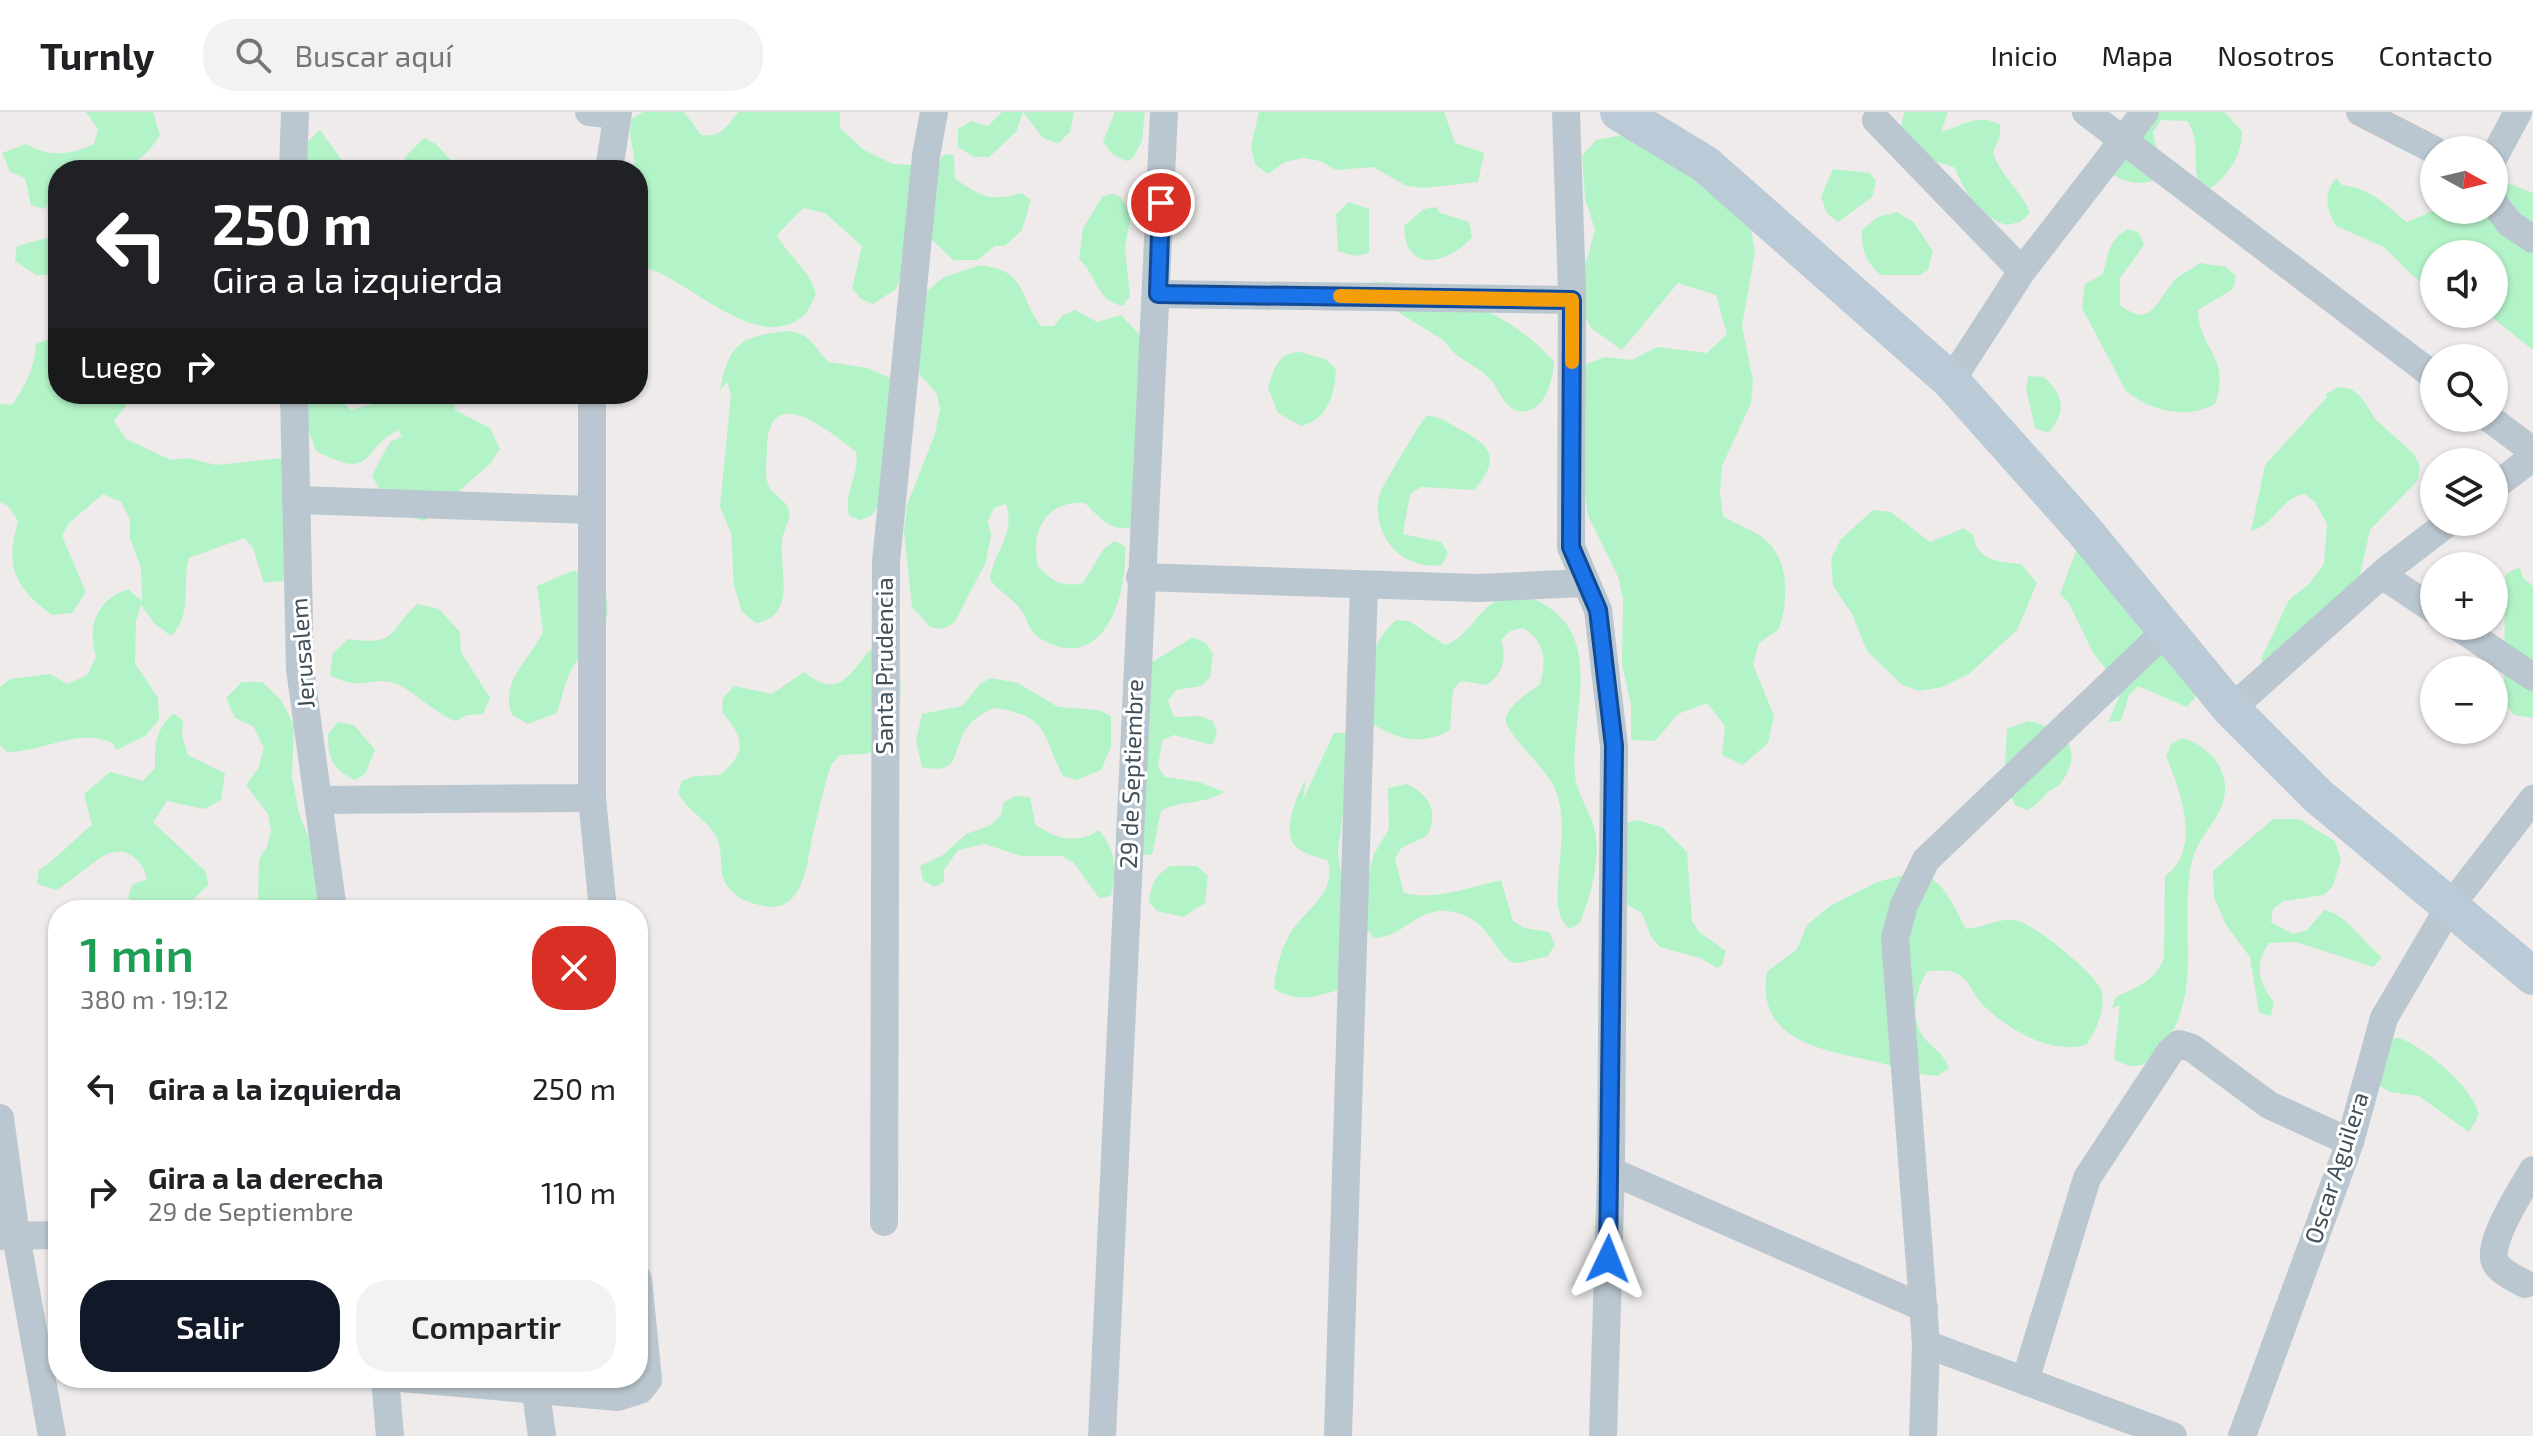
<!DOCTYPE html>
<html lang="es">
<head>
<meta charset="utf-8">
<style>
  body { margin:0; font-family:"Exo 2",sans-serif; background:#f2f2f2; color:#202124; height:100vh; display:flex; flex-direction:column; font-size:30px; white-space:nowrap }
  * { box-sizing:border-box; margin:0 }
  p { font-size:26px; color:#757577 }
  .icon { flex:none; width:44px; height:44px; fill:none; stroke:currentColor; stroke-width:2; stroke-linecap:round; stroke-linejoin:round }
  .map { position:relative; flex:1; overflow:hidden }
  .sheet { position:absolute; left:48px; top:788px; width:600px; height:488px; display:flex; flex-direction:column; background:#fff; border-radius:32px; box-shadow:0 2px 6px #0004 }
  .sheet>* { flex:none }
  .guide { position:absolute; left:48px; top:48px; width:600px; height:244px; border-radius:32px; box-shadow:0 2px 6px #0004; background:#202124; color:#fff; overflow:hidden }
  .needle { width:52px; rotate:98deg }
  .tools { position:absolute; left:2420px; top:24px; display:grid; gap:16px }
  .tools a { display:grid; place-items:center; width:88px; height:88px; border-radius:50%; background:#fff; box-shadow:0 2px 6px #0004; font-size:40px }
  .pin { position:absolute; display:grid; place-items:center; width:68px; height:68px; color:#fff; margin:-34px; border:4px solid #fff; border-radius:50%; box-shadow:0 2px 8px #0007 }
  .me { position:absolute; width:88px; margin:-44px; rotate:2deg; stroke-linejoin:round; filter:drop-shadow(0 0 6px #0008) }
  .turn { display:flex; align-items:center; gap:28px; height:168px; padding:0 32px; font-size:36px }
  .turn .icon { width:104px; height:104px; stroke-width:2.5 }
  .turn b { display:block; font-size:56px; line-height:68px }
  .then { display:flex; align-items:center; height:76px; padding:0 32px; background:#0003; gap:16px; font-size:30px }
  .round { display:grid; place-items:center; flex:none; width:84px; height:84px; border-radius:32px; background:#f2f2f2 }
  .overview { display:flex; align-items:center; justify-content:space-between; height:136px; padding:0 32px }
  h1 { font-size:48px; font-weight:600; line-height:60px; color:#1e9e55 }
  .action { display:flex; gap:16px; margin-top:auto; padding:16px 32px }
  .action a { flex:1; height:92px; border-radius:32px; background:#111827; color:#fff; font-size:32px; font-weight:600; line-height:92px; text-align:center }
  .action a+a { background:#f2f2f2; color:#202124 }
  ul { padding:0; list-style:none }
  li { display:flex; align-items:center; gap:24px; height:104px; padding:0 32px }
  li div { flex:1 }
  li b { display:block; font-size:30px }
  li em { font-style:normal }
  header { display:flex; align-items:center; gap:48px; box-sizing:border-box; height:112px; padding:0 40px; background:#fff; border-bottom:2px solid #e0e0e0 }
  header strong { font-size:38px }
  nav { display:flex; gap:44px; margin-inline-start:auto; font-size:28px }
  .search { width:560px; height:72px; background:#f2f2f2; display:flex; align-items:center; gap:20px; box-sizing:border-box; padding:0 28px; border-radius:32px; color:#757577; font-size:30px }
  .map>svg:first-child { display:block }
</style>
</head>
<body>
<header>
<strong>Turnly</strong>
<div class="search"><svg class="icon" aria-label="search" viewBox="0 0 24 24"><circle cx="10" cy="10" r="6"/><path d="M15 15l6 6"/></svg>Buscar aquí</div>
<nav><a>Inicio</a><a>Mapa</a><a>Nosotros</a><a>Contacto</a></nav>
</header>
<div class="map">
<svg width="2533" height="1324" viewBox="0 0 2533 1324">
  <rect width="100%" height="100%" fill="#efebeb"/>
  <g fill="#b3f3c8">
    <path d="M86,0H153L160,23C133,67 103,58 58,58V86L44,97L31,93L25,66L10,60L2,41L26,32C52,46 68,43 94,32L98,17Z"/>
    <path d="M643,0H684L701,23C720,26 727,15 738,0H840V16L864,38L893,52L913,53L903,158L896,177L873,192L861,187L852,177L862,134L825,101L803,96L777,123C788,144 810,158 816,182C813,188 809,198 804,203C756,246 687,162 638,154V58H633C638,39 626,29 632,7Z"/>
    <polygon points="1002,0 1073,0 1074,1 1070,20 1058,31 1043,26 1023,0 1016,20 989,45 974,45 958,35 958,17 971,9 988,14"/>
    <polygon points="1115,0 1145,0 1142,29 1132,47 1126,49 1113,43 1103,30"/>
    <polygon points="1259,0 1444,0 1455,31 1484,41 1478,70 1424,76 1407,74 1373,55 1336,58 1320,49 1303,46 1285,50 1268,62 1255,52 1251,34"/>
    <path d="M1904,0H1948L1941,20C1961,14 1980,0 2000,13V24L1993,40C2000,65 2022,78 2030,101L2020,110L2007,113C1977,104 1967,82 1954,55L1926,47L1901,17Z"/>
    <path d="M2129,0H2224L2242,19C2242,43 2230,61 2211,76L2199,73C2192,51 2201,28 2187,9L2161,8L2153,20L2160,54L2155,68C2135,76 2115,66 2098,53L2103,26Z"/>
    <polygon points="320,18 349,58 304,58 294,42"/>
    <path d="M1628,22L1654,33L1750,112L1755,140L1742,214L1753,269L1751,291L1722,354L1720,382L1723,404C1736,413 1750,416 1762,425C1790,446 1789,486 1779,517L1759,531L1753,552L1774,604L1768,631L1743,653L1722,643L1725,614L1707,591L1678,602L1655,629L1631,628V593L1622,552L1623,487L1619,467L1588,403L1584,375L1586,302L1582,281L1586,252L1605,245L1632,248L1657,235L1707,241L1727,222L1716,183L1678,171L1622,238L1591,216L1572,179L1587,147L1595,118L1585,86L1582,44L1596,28Z"/>
    <polygon points="424,26 436,32 454,52 481,58 404,58 405,45"/>
    <path d="M945,42L954,43L955,67C984,85 988,90 1022,81L1031,88L1022,118L1005,134H995L977,148H953L926,122C929,98 938,74 936,51Z"/>
    <polygon points="1833,57 1870,61 1876,69 1872,85 1838,110 1827,101 1821,85"/>
    <path d="M2336,66L2342,73C2372,77 2384,92 2407,110L2430,100L2494,98L2496,73L2510,72L2533,81V238L2488,202H2494V142H2434V179L2412,163L2384,135L2336,114C2326,96 2323,83 2336,66Z"/>
    <path d="M1112,82L1120,84L1131,103L1125,136L1130,184L1123,194C1095,188 1097,163 1079,147L1083,116L1103,84Z"/>
    <polygon points="1349,90 1369,97 1369,141 1355,144 1338,139 1336,102"/>
    <path d="M1436,95L1440,101L1469,110L1472,125C1449,152 1405,163 1404,114L1424,97Z"/>
    <path d="M1897,100L1914,111L1933,139L1928,158L1920,163H1881C1866,151 1861,137 1862,118L1878,105Z"/>
    <path d="M2128,117L2139,121L2144,133L2120,166V193C2155,220 2157,183 2178,165C2185,160 2193,156 2200,151L2226,155L2236,164L2233,177L2198,198C2199,239 2232,244 2215,292C2186,308 2151,299 2126,279L2082,196L2085,172L2103,162C2108,142 2109,127 2128,117Z"/>
    <polygon points="58,123 58,163 36,163 15,149 17,134"/>
    <path d="M980,153C1028,159 1017,182 1041,214H1054L1062,204L1075,198L1097,210L1121,203L1148,232L1140,412C1114,424 1102,408 1085,391C1046,388 1030,419 1038,454C1051,469 1063,476 1083,471L1103,438L1114,429L1125,434C1128,483 1104,564 1041,527C1028,520 1027,503 1017,493C1008,483 998,479 990,467C994,439 1016,422 1006,392L994,396L988,409L991,423L986,450L954,511L942,517L930,515L912,495L904,419L907,393L935,322L940,296L937,282L920,263L906,228L916,188L944,165Z"/>
    <path d="M1373,170C1433,168 1516,203 1554,250C1553,269 1544,303 1519,299C1504,296 1500,279 1491,268C1481,257 1469,252 1457,243C1450,238 1447,230 1440,226C1426,217 1412,209 1398,200C1378,188 1354,201 1332,198L1346,174Z"/>
    <path d="M788,219C812,222 813,235 829,250L868,256L892,267L880,392L872,403L861,408L849,404C843,380 860,363 856,340C832,321 769,267 767,335C767,346 764,361 768,372C772,385 787,386 789,400C791,407 783,419 782,429C779,458 798,504 756,511L742,500L734,474L731,421L720,395L731,282L727,270L720,278C729,231 740,224 788,219Z"/>
    <path d="M58,223V282H135L114,309L126,327L171,348L189,346L216,353L282,346L298,460L282,469L264,471L253,436L244,426L189,446C181,474 194,501 171,524L154,511L141,493L136,509L135,551L158,586L159,608L145,624L116,638L113,631C79,615 43,640 7,640L0,633V575L10,567L50,562L67,572L87,563L96,545C87,514 96,488 128,477L142,489L141,456L130,426V407L121,390L103,382L69,411L62,424L86,480L72,501L52,503C14,475 5,455 18,409L8,394L0,390V292L12,293C26,272 34,257 36,232Z"/>
    <path d="M1300,240L1325,247L1336,257C1335,283 1328,307 1301,314L1278,301L1268,275C1275,256 1277,241 1300,240Z"/>
    <path d="M2028,264L2044,265C2063,283 2068,300 2048,321L2035,316L2026,277Z"/>
    <path d="M2338,275L2351,277L2361,285L2376,308L2414,342L2420,354L2418,368L2370,418L2358,472L2267,558L2261,547L2289,488L2310,471L2324,452L2327,412L2315,390L2305,382C2280,386 2275,413 2251,419L2265,353L2327,285L2326,282Z"/>
    <path d="M282,282H339L337,286L351,298C366,292 378,293 393,286L394,282H453L455,298L490,316L500,337L490,352L424,409C392,401 386,391 372,363L390,330L402,324L398,318C358,340 375,369 316,339L309,320Z"/>
    <path d="M1426,304C1441,304 1448,311 1461,318C1493,334 1500,348 1474,378L1421,375L1410,382L1403,422L1441,430L1448,441L1442,453C1402,459 1371,424 1379,384C1381,376 1419,313 1426,304Z"/>
    <path d="M1873,398L1891,400L1930,430L1964,416L1974,424C1976,449 2000,450 2021,452L2037,471L2017,518L1969,562L1942,575L1919,579L1901,572L1867,539L1852,502L1833,474L1831,447L1841,427Z"/>
    <polygon points="2090,438 2191,570 2195,586 2187,595 2138,574 2129,583 2121,609 2108,610 2119,585 2118,572 2093,541 2069,491 2060,482 2076,439"/>
    <polygon points="2519,455 2524,467 2533,474 2533,606 2514,603 2506,593 2504,581 2505,474 2506,462"/>
    <path d="M572,459C603,462 616,490 602,519C596,531 581,541 574,553C565,567 562,586 557,601L528,612L512,603C499,569 530,548 543,520L537,474Z"/>
    <path d="M1529,485C1610,517 1570,597 1575,663C1577,682 1589,697 1594,715C1602,745 1591,782 1580,811L1569,817L1561,807L1558,795C1555,758 1570,713 1555,677C1546,655 1504,621 1506,607C1508,592 1529,581 1540,572C1547,549 1545,529 1523,516L1510,519L1501,528C1507,547 1503,561 1487,573L1461,569L1453,578L1450,618C1421,635 1393,627 1367,608C1367,569 1365,536 1396,508L1409,509L1445,533C1470,525 1478,494 1503,486C1511,484 1522,485 1529,485Z"/>
    <path d="M417,492L439,497L460,520L461,540L490,586L483,602L467,603L455,609C434,601 406,572 391,570C365,566 359,579 330,563L333,541L348,527C399,534 387,520 417,492Z"/>
    <path d="M1193,525L1206,531L1213,542L1210,565L1202,574L1176,578L1168,589L1174,605L1200,604L1213,609L1217,621L1212,633L1174,623L1162,628L1158,655L1165,665L1199,670L1224,680C1204,693 1180,688 1161,699L1152,743L1138,742L1149,552Z"/>
    <path d="M874,534L896,544C907,586 899,600 878,637L865,642L840,643L831,653C824,674 819,696 814,718C807,746 806,803 763,794C751,791 739,788 731,778C714,761 727,740 714,721C704,706 687,698 678,681L682,669L694,664L720,663C749,639 743,625 722,600L723,586L734,574L772,582L804,560C842,591 851,557 874,534Z"/>
    <path d="M991,566L1018,571L1058,595L1099,598L1111,604V635L1101,658L1076,668L1063,664C1041,622 1050,604 994,596C982,601 971,608 964,620C952,643 959,663 922,655L916,629L922,602L962,594L980,572Z"/>
    <polygon points="242,570 262,570 281,588 294,613 292,665 299,701 337,798 250,798 258,788 259,747 267,735 271,719 268,702 246,673 258,657 264,636 253,614 235,606 226,586"/>
    <path d="M174,601L183,609L182,624L188,643L225,661L221,688L204,697L167,689L153,710L206,760L208,773L182,798H140L128,785L132,773L147,767C144,751 129,734 110,741C94,747 73,769 56,778L37,772L39,758C59,745 73,728 92,713L84,682L110,660L143,669L155,656C155,632 155,618 174,601Z"/>
    <path d="M2028,609C2063,616 2086,637 2061,671C2057,676 2050,677 2046,682C2039,690 2037,693 2027,698L2015,693L2004,670L2007,617Z"/>
    <path d="M338,610L354,613L375,638L365,662L355,668C332,657 328,647 328,622Z"/>
    <path d="M1334,621H1348L1352,633L1338,740L1344,781L1343,876C1318,885 1298,891 1274,877C1276,855 1281,835 1293,817C1309,795 1336,780 1328,749C1317,744 1299,742 1293,731C1283,715 1298,681 1306,667L1303,688Z"/>
    <path d="M2182,626C2203,632 2222,648 2225,672C2228,702 2198,722 2192,749C2177,815 2208,887 2156,942C2142,957 2131,957 2114,947L2120,893L2112,896L2116,885C2136,875 2156,869 2164,846L2165,764C2202,739 2181,678 2166,645L2171,632Z"/>
    <path d="M1407,672C1430,683 1439,700 1427,724L1401,736L1395,747L1404,781C1434,789 1471,775 1501,768L1513,809L1524,816L1549,820L1555,833L1547,845C1537,845 1526,851 1517,851C1497,851 1492,803 1447,799C1417,796 1402,826 1374,826L1366,817L1365,779L1374,742L1389,717L1388,676Z"/>
    <path d="M1016,684L1030,685L1035,712C1055,727 1078,733 1099,718C1117,741 1117,756 1111,784L1099,786L1074,751L1062,744H1022L984,732L958,738L944,758V770L934,775L923,768L920,754L943,743L966,722L991,713L1001,703L1004,690Z"/>
    <path d="M2273,707H2299L2335,729L2341,747L2333,774L2324,783L2284,789L2273,797L2271,810L2293,822L2307,818L2324,798C2348,803 2362,830 2382,845L2373,855L2296,830L2269,831C2254,853 2258,870 2274,890L2271,904L2259,901L2250,845L2226,813L2214,785L2213,759Z"/>
    <polygon points="1637,708 1662,715 1687,740 1692,809 1699,820 1726,839 1722,853 1717,856 1700,846 1660,835 1651,825 1642,801 1624,791 1624,712"/>
    <path d="M1170,754H1197L1208,764L1205,791L1183,805L1157,799L1149,790C1151,772 1155,764 1170,754Z"/>
    <path d="M1914,760C1943,764 1953,793 1966,817C1982,816 1999,806 2015,808C2033,811 2095,861 2101,878C2107,895 2096,918 2087,932C2053,945 2005,916 1981,891C1973,882 1970,869 1958,862C1949,857 1938,859 1928,859C1916,875 1911,904 1921,921C1930,936 1943,939 1949,956L1938,964C1917,963 1897,955 1877,950C1826,938 1755,931 1767,860L1797,837L1807,813L1830,794L1877,770Z"/>
    <path d="M2399,926C2425,935 2474,976 2479,1003L2469,1020L2419,984L2390,980L2379,973L2392,927Z"/>
  </g>
  <g fill="none" stroke-linecap="round" stroke-linejoin="round">
    <g stroke="#bac7d0" stroke-width="28">
      <polyline points="589,0 617,3"/>
      <polyline points="1566,0 1572,179 1571,435 1598,498 1614,634 1611,1059 1603,1324"/>
      <polyline points="2086,0 2434,264"/>
      <polyline points="2360,0 2434,38"/>
      <polyline points="1876,8 2022,159"/>
      <polyline points="2494,45 2518,0"/>
      <polyline points="293,58 295,0"/>
      <polyline points="609,58 618,0"/>
      <polyline points="2494,91 2510,112 2533,127"/>
      <polyline points="1158,182 1572,188"/>
      <polyline points="1951,269 2022,159 2145,0"/>
      <polyline points="294,282 300,557 333,798"/>
      <polyline points="2489,306 2533,339"/>
      <polyline points="2494,375 2533,345"/>
      <polyline points="297,388 592,398"/>
      <polyline points="2382,463 2434,498"/>
      <polyline points="1140,465 1479,476 1584,471"/>
      <polyline points="2457,514 2533,565"/>
      <polyline points="2231,597 2389,456 2449,410"/>
      <polyline points="592,686 603,798"/>
      <polyline points="318,688 592,686 592,282"/>
      <polyline points="0,1006 16,1124 52,1324"/>
      <polyline points="1611,1059 1924,1196"/>
      <polyline points="884,1110 886,450 926,44 934,0"/>
      <polyline points="0,1124 58,1123"/>
      <path d="M2525,1172C2515,1166 2501,1161 2495,1150C2486,1132 2523,1075 2533,1058"/>
      <polyline points="1926,1232 2173,1324"/>
      <polyline points="385,1266 390,1324"/>
      <polyline points="402,1266 618,1285 640,1278 648,1268 638,1167"/>
      <polyline points="2025,1269 2087,1066 2170,940 2179,932 2192,936 2269,993 2350,1030"/>
      <polyline points="536,1281 542,1324"/>
      <polyline points="1102,1324 1164,0"/>
      <polyline points="1338,1324 1364,473"/>
      <polyline points="1923,1324 1926,1232 1895,826 1904,793 1926,748 2166,519"/>
      <polyline points="2242,1324 2350,1030 2384,906 2448,797 2533,687"/>
    </g>
    <polyline stroke="#bbcad7" stroke-width="38" points="1619,0 1705,52 1951,269 2082,416 2231,597 2318,684 2533,864"/>
  </g>
  <g fill="none" stroke-linecap="round" stroke-linejoin="round">
    <g stroke="#114b97" stroke-width="20">
      <polyline id="route" points="1161,91 1158,182 1572,188 1571,435 1598,498 1614,634 1608,1147"/>
    </g>
    <use href="#route" stroke="#1a73e8" stroke-width="14"/>
    <polyline stroke="#f59e0b" stroke-width="14" points="1340,184 1572,188 1572,250"/>
  </g>
  <g text-anchor="middle" stroke-width="6" stroke-linejoin="round" paint-order="stroke">
    <g font-size="24" fill="#42505a" stroke="#fff">
      <text transform="translate(303 541) rotate(-94)" y="8">Jerusalem</text>
      <text transform="translate(885 554) rotate(-90)" y="8">Santa Prudencia</text>
      <text transform="translate(1132 662) rotate(-88)" y="8">29 de Septiembre</text>
      <text transform="translate(2337 1056) rotate(-72)" y="8">Oscar Aguilera</text>
    </g>
  </g>
</svg>
<div class="tools">
<a><svg class="needle" viewBox="-14 -14 28 28"><path d="M0-13l5 13h-10z" fill="#e53935"/><path d="M0 13l5-13h-10z" fill="#757577"/></svg></a>
<a><svg class="icon" aria-label="sound" viewBox="0 0 24 24"><path d="M4 9h4l5-4v14l-5-4H4zM17 9q2 3 0 6"/></svg></a>
<a><svg class="icon" aria-label="search" viewBox="0 0 24 24"><circle cx="10" cy="10" r="6"/><path d="M15 15l6 6"/></svg></a>
<a><svg class="icon" aria-label="layers" viewBox="0 0 24 24"><path d="M12 4l9 5-9 5-9-5zM3 14l9 5 9-5"/></svg></a>
<a>+</a>
<a>−</a>
</div>
<div class="pin" style="left:1161px;top:91px;background:#d93025"><svg class="icon" aria-label="arrive" viewBox="0 0 24 24"><path d="M6 21V4h12l-3 4 3 4H6"/></svg></div>
<svg class="me" style="left:1608px;top:1147px" viewBox="-20 -20 40 40"><path d="M0-17L14 15 0 8-14 15z" fill="#1a73e8" stroke="#fff" stroke-width="4"/></svg>
<div class="guide">
<div class="turn"><svg class="icon" aria-label="left" viewBox="0 0 24 24"><path d="M17 20v-9H6M10 6l-5 5 5 5"/></svg><div><b>250 m</b>Gira a la izquierda</div></div>
<div class="then">Luego<svg class="icon" aria-label="right" viewBox="0 0 24 24"><path d="M7 20v-9h11M14 6l5 5-5 5"/></svg></div>
</div>
<section class="sheet">
<div class="overview"><div><h1>1 min</h1><p>380 m · 19:12</p></div><a class="round" style="background:#d93025;color:#fff"><svg class="icon" aria-label="close" viewBox="0 0 24 24"><path d="M6 6l12 12M18 6L6 18"/></svg></a></div>
<ul>
<li><svg class="icon" aria-label="left" viewBox="0 0 24 24"><path d="M17 20v-9H6M10 6l-5 5 5 5"/></svg><div><b>Gira a la izquierda</b></div><em>250 m</em></li>
<li><svg class="icon" aria-label="right" viewBox="0 0 24 24"><path d="M7 20v-9h11M14 6l5 5-5 5"/></svg><div><b>Gira a la derecha</b><p>29 de Septiembre</p></div><em>110 m</em></li>
</ul>
<div class="action"><a>Salir</a><a>Compartir</a></div>
</section>
</div>
</body>
</html>
